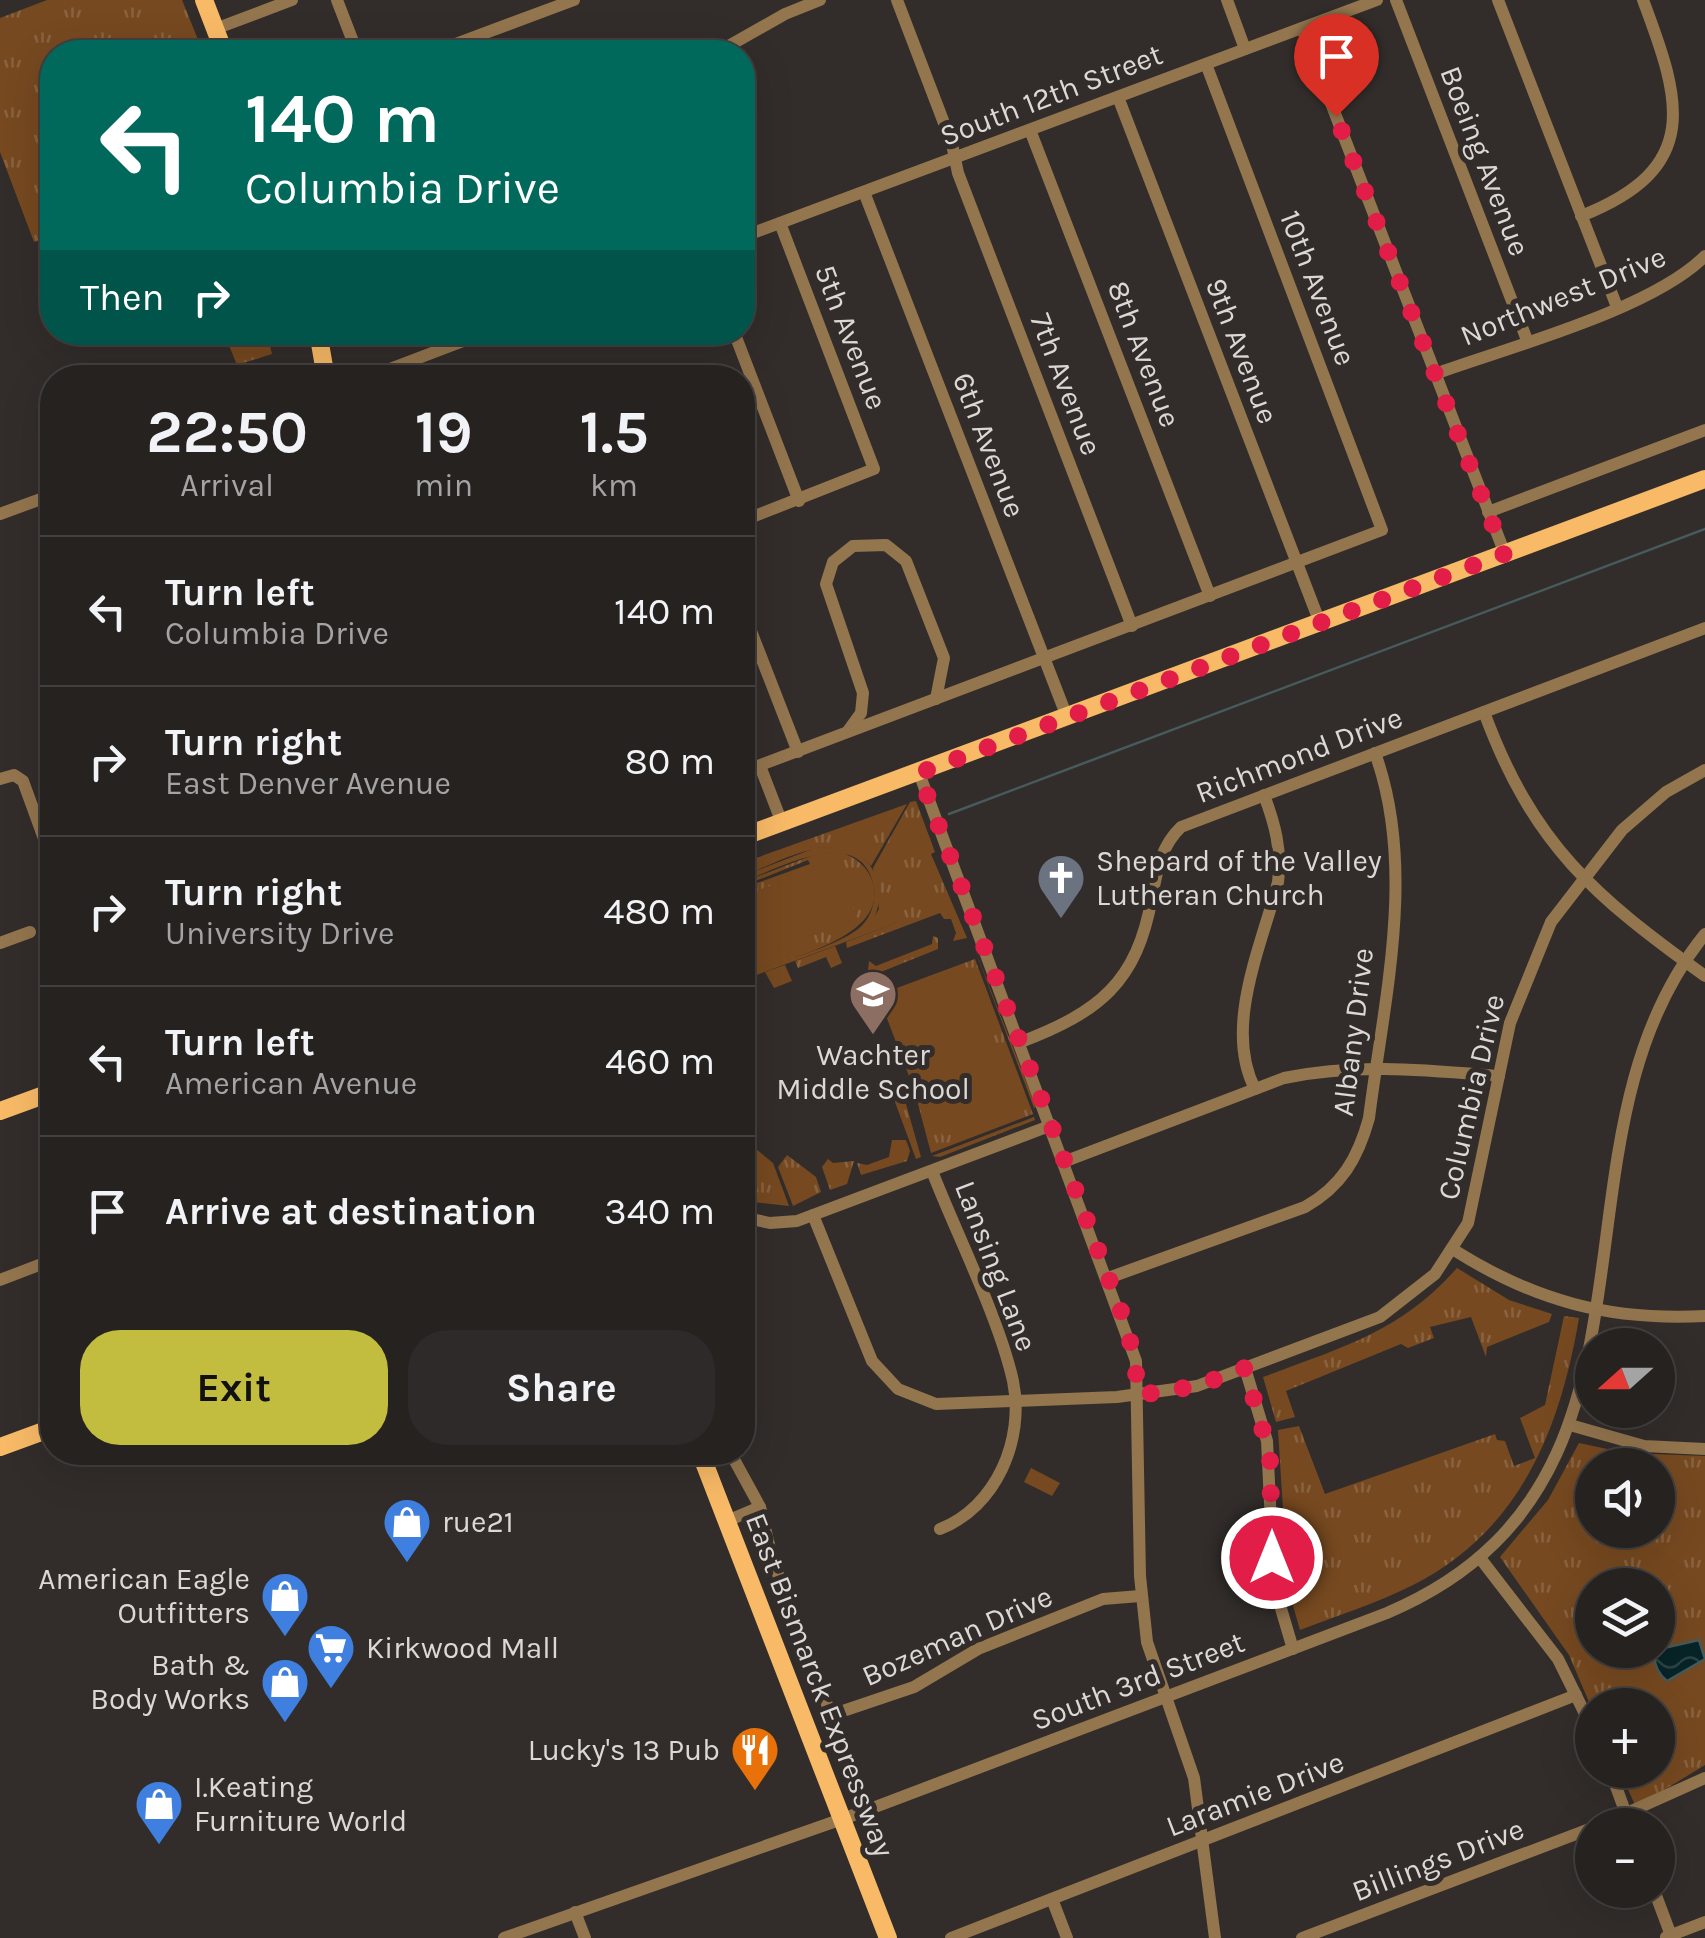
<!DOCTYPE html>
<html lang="en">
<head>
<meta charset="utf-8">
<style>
  body { margin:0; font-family:Karla,sans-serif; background:#2e2a29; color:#f1f3f6; height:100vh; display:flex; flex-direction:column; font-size:38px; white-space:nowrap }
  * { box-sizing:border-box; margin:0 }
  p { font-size:32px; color:#a4a4a5 }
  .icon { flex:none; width:55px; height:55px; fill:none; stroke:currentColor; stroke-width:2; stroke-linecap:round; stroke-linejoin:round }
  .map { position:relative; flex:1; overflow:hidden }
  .side { position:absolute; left:40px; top:365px; width:715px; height:1100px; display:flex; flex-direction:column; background:#262220; border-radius:40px; box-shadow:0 10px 40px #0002,0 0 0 2px #423f3e }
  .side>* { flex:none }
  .top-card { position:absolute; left:40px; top:40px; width:715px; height:305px; border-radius:40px; box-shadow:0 10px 40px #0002,0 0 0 2px #423f3e; background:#00695c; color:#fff; overflow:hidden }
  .needle { width:65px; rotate:249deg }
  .buttons { position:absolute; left:1575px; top:1328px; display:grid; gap:20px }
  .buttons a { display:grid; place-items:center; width:100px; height:100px; border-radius:50%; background:#262220; box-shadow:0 10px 40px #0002,0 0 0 2px #423f3e; font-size:50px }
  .pin { position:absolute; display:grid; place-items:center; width:85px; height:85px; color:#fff; margin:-102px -42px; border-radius:50% 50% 50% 0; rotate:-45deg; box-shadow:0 0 10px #0007 }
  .pin .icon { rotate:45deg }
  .me { position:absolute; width:110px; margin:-55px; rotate:0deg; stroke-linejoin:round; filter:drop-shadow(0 0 8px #0008) }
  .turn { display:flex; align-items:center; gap:35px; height:210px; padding:0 40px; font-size:45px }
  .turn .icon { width:130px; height:130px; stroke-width:2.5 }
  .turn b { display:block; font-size:70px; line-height:85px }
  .then { display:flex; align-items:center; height:95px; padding:0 40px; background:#0003; gap:20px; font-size:38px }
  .eta { display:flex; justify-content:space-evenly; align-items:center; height:170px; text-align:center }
  .eta b { font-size:60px; font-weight:700; line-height:70px }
  .action { display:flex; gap:20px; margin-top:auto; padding:20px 40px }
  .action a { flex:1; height:115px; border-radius:40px; background:#c2bd3f; color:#111; font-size:40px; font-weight:700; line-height:115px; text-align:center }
  .action a+a { background:#2e2a29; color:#f1f3f6 }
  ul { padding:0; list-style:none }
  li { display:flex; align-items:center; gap:30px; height:150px; padding:0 40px; border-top:2px solid #423f3e }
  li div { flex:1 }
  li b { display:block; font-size:38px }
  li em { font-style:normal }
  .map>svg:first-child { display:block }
</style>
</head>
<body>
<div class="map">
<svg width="1705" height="1938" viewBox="0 0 1705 1938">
  <defs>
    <pattern id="grass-tufts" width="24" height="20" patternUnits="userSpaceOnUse" patternTransform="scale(2.5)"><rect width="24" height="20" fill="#764920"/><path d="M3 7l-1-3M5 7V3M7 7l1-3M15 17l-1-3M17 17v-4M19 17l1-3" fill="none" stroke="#896240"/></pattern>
    <pattern id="water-waves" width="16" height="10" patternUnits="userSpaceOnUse" patternTransform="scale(2.5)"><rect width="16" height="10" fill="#072427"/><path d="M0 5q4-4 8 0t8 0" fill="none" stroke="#2b4346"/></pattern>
  </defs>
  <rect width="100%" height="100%" fill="#322d2a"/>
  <g fill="url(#grass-tufts)" fill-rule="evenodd">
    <polygon points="47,0 182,0 203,52 52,52 52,235 34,242 0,152 0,18"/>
    <polygon points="224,333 267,333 272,354 237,365"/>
    <polygon points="916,801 935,852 931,854 967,938 953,941 956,933 951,919 944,919 940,913 847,948 846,942 895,923 868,927 879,909 873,868 910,802"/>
    <path d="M907,804L871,866C836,826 782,861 743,876L742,863Z"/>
    <path d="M840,852C856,857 868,867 873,883C889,939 781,960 743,974V888L810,864L808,860L743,886V882L816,854Z"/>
    <polygon points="933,936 938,938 938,949 876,974 868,970 869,961 876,966 932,944"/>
    <polygon points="835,946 842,963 831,968 826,957 798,968 795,961"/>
    <polygon points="974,947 1036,1107 1034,1108"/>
    <polygon points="975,959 1033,1114 931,1153 914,1089 878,995"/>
    <polygon points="785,965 792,981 774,988 765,972"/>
    <polygon points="896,1091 904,1097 921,1157 916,1159 895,1102"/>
    <polygon points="1034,1117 1035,1120 940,1157 932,1156"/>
    <polygon points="745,1140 773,1163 789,1206 743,1201"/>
    <polygon points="892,1140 906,1140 910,1151 907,1161 861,1175 857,1163 867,1165 889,1157"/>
    <polygon points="787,1155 816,1177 821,1192 793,1206 778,1167"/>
    <polygon points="828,1159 833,1163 854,1161 847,1184 830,1190 822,1167"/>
    <path d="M1457,1268L1509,1300L1552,1314L1549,1322L1487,1347L1486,1357L1471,1317L1430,1327L1434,1338L1408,1348L1401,1344L1286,1391L1295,1417L1276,1422L1263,1377C1340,1348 1401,1332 1457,1268Z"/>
    <path d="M1564,1316L1579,1318C1560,1430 1520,1531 1413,1585C1377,1603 1337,1616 1300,1630L1288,1588L1278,1430L1299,1426L1325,1494L1495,1434L1497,1440L1505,1441L1514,1466L1535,1458L1520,1418L1545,1405Z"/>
    <path d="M1579,1443L1626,1453L1705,1456V1765L1636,1807L1619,1770H1658V1705H1592V1709L1569,1655L1500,1557L1548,1500ZM1592,1465H1658V1530H1592ZM1592,1585H1658V1650H1592Z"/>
  </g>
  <g fill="#764920">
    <path d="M841,846C879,858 889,894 870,926L893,918L896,923L743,980V974C775,962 832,949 858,929C870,920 876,903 874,888C863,821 778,868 743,882V876L815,848Z"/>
    <polygon points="835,861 857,918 743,960 743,896"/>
    <polygon points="966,967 1020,1107 943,1136 889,996"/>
    <polygon points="1031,1468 1060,1483 1052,1496 1024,1482"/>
    <polygon points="1705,1617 1705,1684 1648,1705 1633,1705 1613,1651 1658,1650 1658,1634"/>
  </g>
  <path fill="url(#water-waves)" stroke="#475a5c" stroke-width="2.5" d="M1699,1640L1705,1659L1667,1681C1657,1673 1653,1663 1655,1650Z"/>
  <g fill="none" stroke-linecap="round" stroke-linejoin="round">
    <polyline stroke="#475a5c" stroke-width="2.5" points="949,814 1705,529"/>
    <g stroke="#93754e" stroke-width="12">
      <polyline points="337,0 357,52"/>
      <polyline points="897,0 952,144 958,173 1132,626"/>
      <polyline points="1227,0 1245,49"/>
      <polyline points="1396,0 1527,340"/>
      <polyline points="1498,0 1617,307"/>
      <polyline points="1302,28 1505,554"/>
      <polyline points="215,29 292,0"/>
      <polyline points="434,52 574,0"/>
      <polyline points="718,52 785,14 820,0"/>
      <polyline points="1118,97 1320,623"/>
      <polyline points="1030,130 1210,596"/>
      <polyline points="864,192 1067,717"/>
      <path d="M1581,216C1703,168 1681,101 1643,0"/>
      <polyline points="742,237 1377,0"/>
      <polyline points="734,332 799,501"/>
      <path d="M1435,374C1509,347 1651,310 1705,256"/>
      <polyline points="366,378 487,332"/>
      <polyline points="44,498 52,522"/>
      <polyline points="1488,512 1705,430"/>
      <polyline points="0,514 52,495"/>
      <polyline points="742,521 874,469 780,223"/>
      <polyline points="742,608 798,752"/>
      <path d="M1484,712C1533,845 1594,896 1705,976"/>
      <polyline points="848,731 861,713 863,693 826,584 833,562 853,546 886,545 906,561 944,658 936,699"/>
      <polyline points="760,766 782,823"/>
      <polyline points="742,772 1382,530 1206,64"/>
      <polyline points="919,773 1136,1361 1140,1576 1147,1642 1194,1778 1215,1938"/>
      <polyline points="0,779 14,775 23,781 47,847"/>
      <polyline points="0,943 30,932"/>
      <path d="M1021,1042C1099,1012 1137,983 1152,897C1157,870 1161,846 1181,827L1705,628"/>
      <path d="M1255,1089C1223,1027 1262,945 1278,882C1282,850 1275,824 1264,795"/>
      <path d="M1066,1161L1284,1078C1357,1063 1425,1070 1499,1076"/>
      <path d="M932,1171C956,1233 999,1318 1013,1381C1025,1440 996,1507 940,1529"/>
      <polyline points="813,1215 872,1361 898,1389 936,1404 1117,1397 1197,1386 1380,1317 1435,1274 1468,1223 1510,1023 1551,922 1622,830 1666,792 1705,770"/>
      <polyline points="742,1217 770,1223 797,1221 1052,1125"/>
      <path d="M1454,1250C1535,1301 1609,1321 1705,1316"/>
      <path d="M1108,1278L1305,1207C1342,1186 1358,1158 1369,1118C1384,999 1417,869 1375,753"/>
      <polyline points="0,1280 52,1260"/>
      <polyline points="1245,1368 1267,1441 1274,1585 1293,1649"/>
      <polyline points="1570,1425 1644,1446 1705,1449"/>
      <polyline points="730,1452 760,1507 773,1561 828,1707 837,1713 914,1687 978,1649 1103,1599 1140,1596"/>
      <polyline points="727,1521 760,1507"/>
      <polyline points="1480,1558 1558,1659 1592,1728"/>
      <polyline points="1610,1770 1630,1825"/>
      <polyline points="1600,1825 1705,1778"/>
      <polyline points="1654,1890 1672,1938"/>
      <polyline points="1052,1899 1067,1938"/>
      <polyline points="575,1912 585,1938"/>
      <polyline points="1666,1937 1705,1922"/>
      <path d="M504,1938L862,1812L1387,1613C1694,1483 1534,1144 1705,934"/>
      <polyline points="951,1938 1576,1695"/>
      <polyline points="1302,1938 1592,1828"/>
    </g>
    <g stroke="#f8ba66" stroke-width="18">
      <polyline points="204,0 224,52"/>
      <polyline points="318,332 326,378"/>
      <polyline points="742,837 1705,479"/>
      <polyline points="0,1111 52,1092"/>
      <polyline points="0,1447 52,1428"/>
      <polyline points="700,1452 888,1938"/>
    </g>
  </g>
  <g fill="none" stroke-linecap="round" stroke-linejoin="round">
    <polyline stroke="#e11d48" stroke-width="18" stroke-dasharray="0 32.4" points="1272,1558 1270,1456 1245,1368 1197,1386 1140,1395 1128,1330 919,773 1504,554 1336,116"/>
  </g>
  <defs>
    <g id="church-pin" transform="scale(2.5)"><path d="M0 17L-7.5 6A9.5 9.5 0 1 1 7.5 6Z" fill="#6b7280" stroke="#322d2a"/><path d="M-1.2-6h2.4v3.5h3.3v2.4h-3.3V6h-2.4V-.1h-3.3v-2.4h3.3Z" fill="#fff"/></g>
    <g id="school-pin" transform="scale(2.5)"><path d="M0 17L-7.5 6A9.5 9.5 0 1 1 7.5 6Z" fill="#8d6e63" stroke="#322d2a"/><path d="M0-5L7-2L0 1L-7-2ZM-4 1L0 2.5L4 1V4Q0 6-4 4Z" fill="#fff"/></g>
    <g id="shop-pin" transform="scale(2.5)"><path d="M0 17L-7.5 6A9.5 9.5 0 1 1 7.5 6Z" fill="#3f7fe0" stroke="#322d2a"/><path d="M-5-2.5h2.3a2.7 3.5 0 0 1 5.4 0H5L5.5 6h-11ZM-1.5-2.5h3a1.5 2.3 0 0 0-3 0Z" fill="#fff"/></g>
    <g id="supermarket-pin" transform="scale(2.5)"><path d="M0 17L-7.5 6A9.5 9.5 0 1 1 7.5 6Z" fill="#3f7fe0" stroke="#322d2a"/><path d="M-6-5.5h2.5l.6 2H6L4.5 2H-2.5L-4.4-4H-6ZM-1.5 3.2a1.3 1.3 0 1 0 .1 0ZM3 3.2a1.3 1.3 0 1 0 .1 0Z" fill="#fff"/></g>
    <g id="restaurant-pin" transform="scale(2.5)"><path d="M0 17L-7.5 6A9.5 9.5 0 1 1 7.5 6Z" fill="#e8710a" stroke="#322d2a"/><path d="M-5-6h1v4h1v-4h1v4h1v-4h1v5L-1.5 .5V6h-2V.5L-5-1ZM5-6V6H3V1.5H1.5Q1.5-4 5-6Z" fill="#fff"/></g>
  </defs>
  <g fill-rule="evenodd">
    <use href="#church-pin" x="1061" y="878"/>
    <use href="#school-pin" x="873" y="994"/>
    <use href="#shop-pin" x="407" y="1522"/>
    <use href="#shop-pin" x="285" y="1596"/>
    <use href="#supermarket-pin" x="331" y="1648"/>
    <use href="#shop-pin" x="285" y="1682"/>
    <use href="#restaurant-pin" x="755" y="1750"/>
    <use href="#shop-pin" x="159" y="1804"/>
  </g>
  <g text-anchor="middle" stroke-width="10" stroke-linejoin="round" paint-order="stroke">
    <g font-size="30" fill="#dbd8d6" stroke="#322d2a">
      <text transform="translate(1051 95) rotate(-21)" y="10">South 12th Street</text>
      <text transform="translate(1485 161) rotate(69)" y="10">Boeing Avenue</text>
      <text transform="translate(1318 288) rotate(69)" y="10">10th Avenue</text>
      <text transform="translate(1563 296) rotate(-22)" y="10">Northwest Drive</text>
      <text transform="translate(851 337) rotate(69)" y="10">5th Avenue</text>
      <text transform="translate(1242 351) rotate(69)" y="10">9th Avenue</text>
      <text transform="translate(1144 354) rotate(69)" y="10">8th Avenue</text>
      <text transform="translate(1066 384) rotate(69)" y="10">7th Avenue</text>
      <text transform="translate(989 445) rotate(69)" y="10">6th Avenue</text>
      <text transform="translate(1299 755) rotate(-21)" y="10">Richmond Drive</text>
      <text transform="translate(1353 1032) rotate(-83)" y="10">Albany Drive</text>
      <text transform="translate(1471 1097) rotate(-77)" y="10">Columbia Drive</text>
      <text transform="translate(996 1266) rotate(69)" y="10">Lansing Lane</text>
      <text transform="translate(957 1636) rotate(-24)" y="10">Bozeman Drive</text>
      <text transform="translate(1138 1681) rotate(-21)" y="10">South 3rd Street</text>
      <text transform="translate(820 1685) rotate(69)" y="10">East Bismarck Expressway</text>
      <text transform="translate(1255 1794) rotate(-21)" y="10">Laramie Drive</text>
      <text transform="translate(1438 1860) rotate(-21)" y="10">Billings Drive</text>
    </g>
    <g font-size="30" fill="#dbd8d6" stroke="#322d2a" text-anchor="start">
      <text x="1096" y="871">Shepard of the Valley<tspan x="1096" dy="34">Lutheran Church</tspan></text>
      <text x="873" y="1065" text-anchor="middle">Wachter<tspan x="873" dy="34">Middle School</tspan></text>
      <text x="442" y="1532">rue21</text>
      <text x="250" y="1589" text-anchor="end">American Eagle<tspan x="250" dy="34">Outfitters</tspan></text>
      <text x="366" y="1658">Kirkwood Mall</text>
      <text x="250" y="1675" text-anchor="end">Bath &amp;<tspan x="250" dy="34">Body Works</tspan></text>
      <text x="720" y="1760" text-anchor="end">Lucky's 13 Pub</text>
      <text x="194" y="1797">I.Keating<tspan x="194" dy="34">Furniture World</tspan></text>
    </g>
  </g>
</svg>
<div class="buttons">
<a><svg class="needle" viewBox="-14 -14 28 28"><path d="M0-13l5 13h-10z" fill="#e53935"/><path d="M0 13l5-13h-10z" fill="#a4a4a5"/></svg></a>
<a><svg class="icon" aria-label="sound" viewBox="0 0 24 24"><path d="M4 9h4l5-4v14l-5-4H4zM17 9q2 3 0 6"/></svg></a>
<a><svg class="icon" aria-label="layers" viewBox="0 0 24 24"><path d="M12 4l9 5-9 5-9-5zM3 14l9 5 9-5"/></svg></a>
<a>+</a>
<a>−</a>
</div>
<div class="pin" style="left:1336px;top:116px;background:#d93025"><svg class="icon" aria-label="arrive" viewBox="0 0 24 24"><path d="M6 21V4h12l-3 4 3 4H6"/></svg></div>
<svg class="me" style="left:1272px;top:1558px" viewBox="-20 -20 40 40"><circle r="17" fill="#e11d48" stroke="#fff" stroke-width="3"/><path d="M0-11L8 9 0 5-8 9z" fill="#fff"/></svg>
<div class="top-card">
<div class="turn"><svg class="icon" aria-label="left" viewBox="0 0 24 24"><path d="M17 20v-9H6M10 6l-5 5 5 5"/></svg><div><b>140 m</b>Columbia Drive</div></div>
<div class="then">Then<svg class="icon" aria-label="right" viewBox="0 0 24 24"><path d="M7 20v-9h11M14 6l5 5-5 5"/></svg></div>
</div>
<section class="side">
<div class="eta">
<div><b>22:50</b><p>Arrival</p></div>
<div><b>19</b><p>min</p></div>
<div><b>1.5</b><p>km</p></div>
</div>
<ul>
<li><svg class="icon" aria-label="left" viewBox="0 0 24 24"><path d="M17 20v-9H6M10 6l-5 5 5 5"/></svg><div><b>Turn left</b><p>Columbia Drive</p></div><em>140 m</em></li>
<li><svg class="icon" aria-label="right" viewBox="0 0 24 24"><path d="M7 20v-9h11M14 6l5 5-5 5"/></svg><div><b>Turn right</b><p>East Denver Avenue</p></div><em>80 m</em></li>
<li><svg class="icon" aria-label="right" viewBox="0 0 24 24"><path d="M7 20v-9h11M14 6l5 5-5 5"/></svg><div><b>Turn right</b><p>University Drive</p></div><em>480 m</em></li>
<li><svg class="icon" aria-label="left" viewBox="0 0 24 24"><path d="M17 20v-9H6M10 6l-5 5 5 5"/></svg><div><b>Turn left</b><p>American Avenue</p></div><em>460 m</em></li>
<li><svg class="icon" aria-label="arrive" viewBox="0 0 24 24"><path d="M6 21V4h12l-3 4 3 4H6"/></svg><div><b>Arrive at destination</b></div><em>340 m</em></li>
</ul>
<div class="action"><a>Exit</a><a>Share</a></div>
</section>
</div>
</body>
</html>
